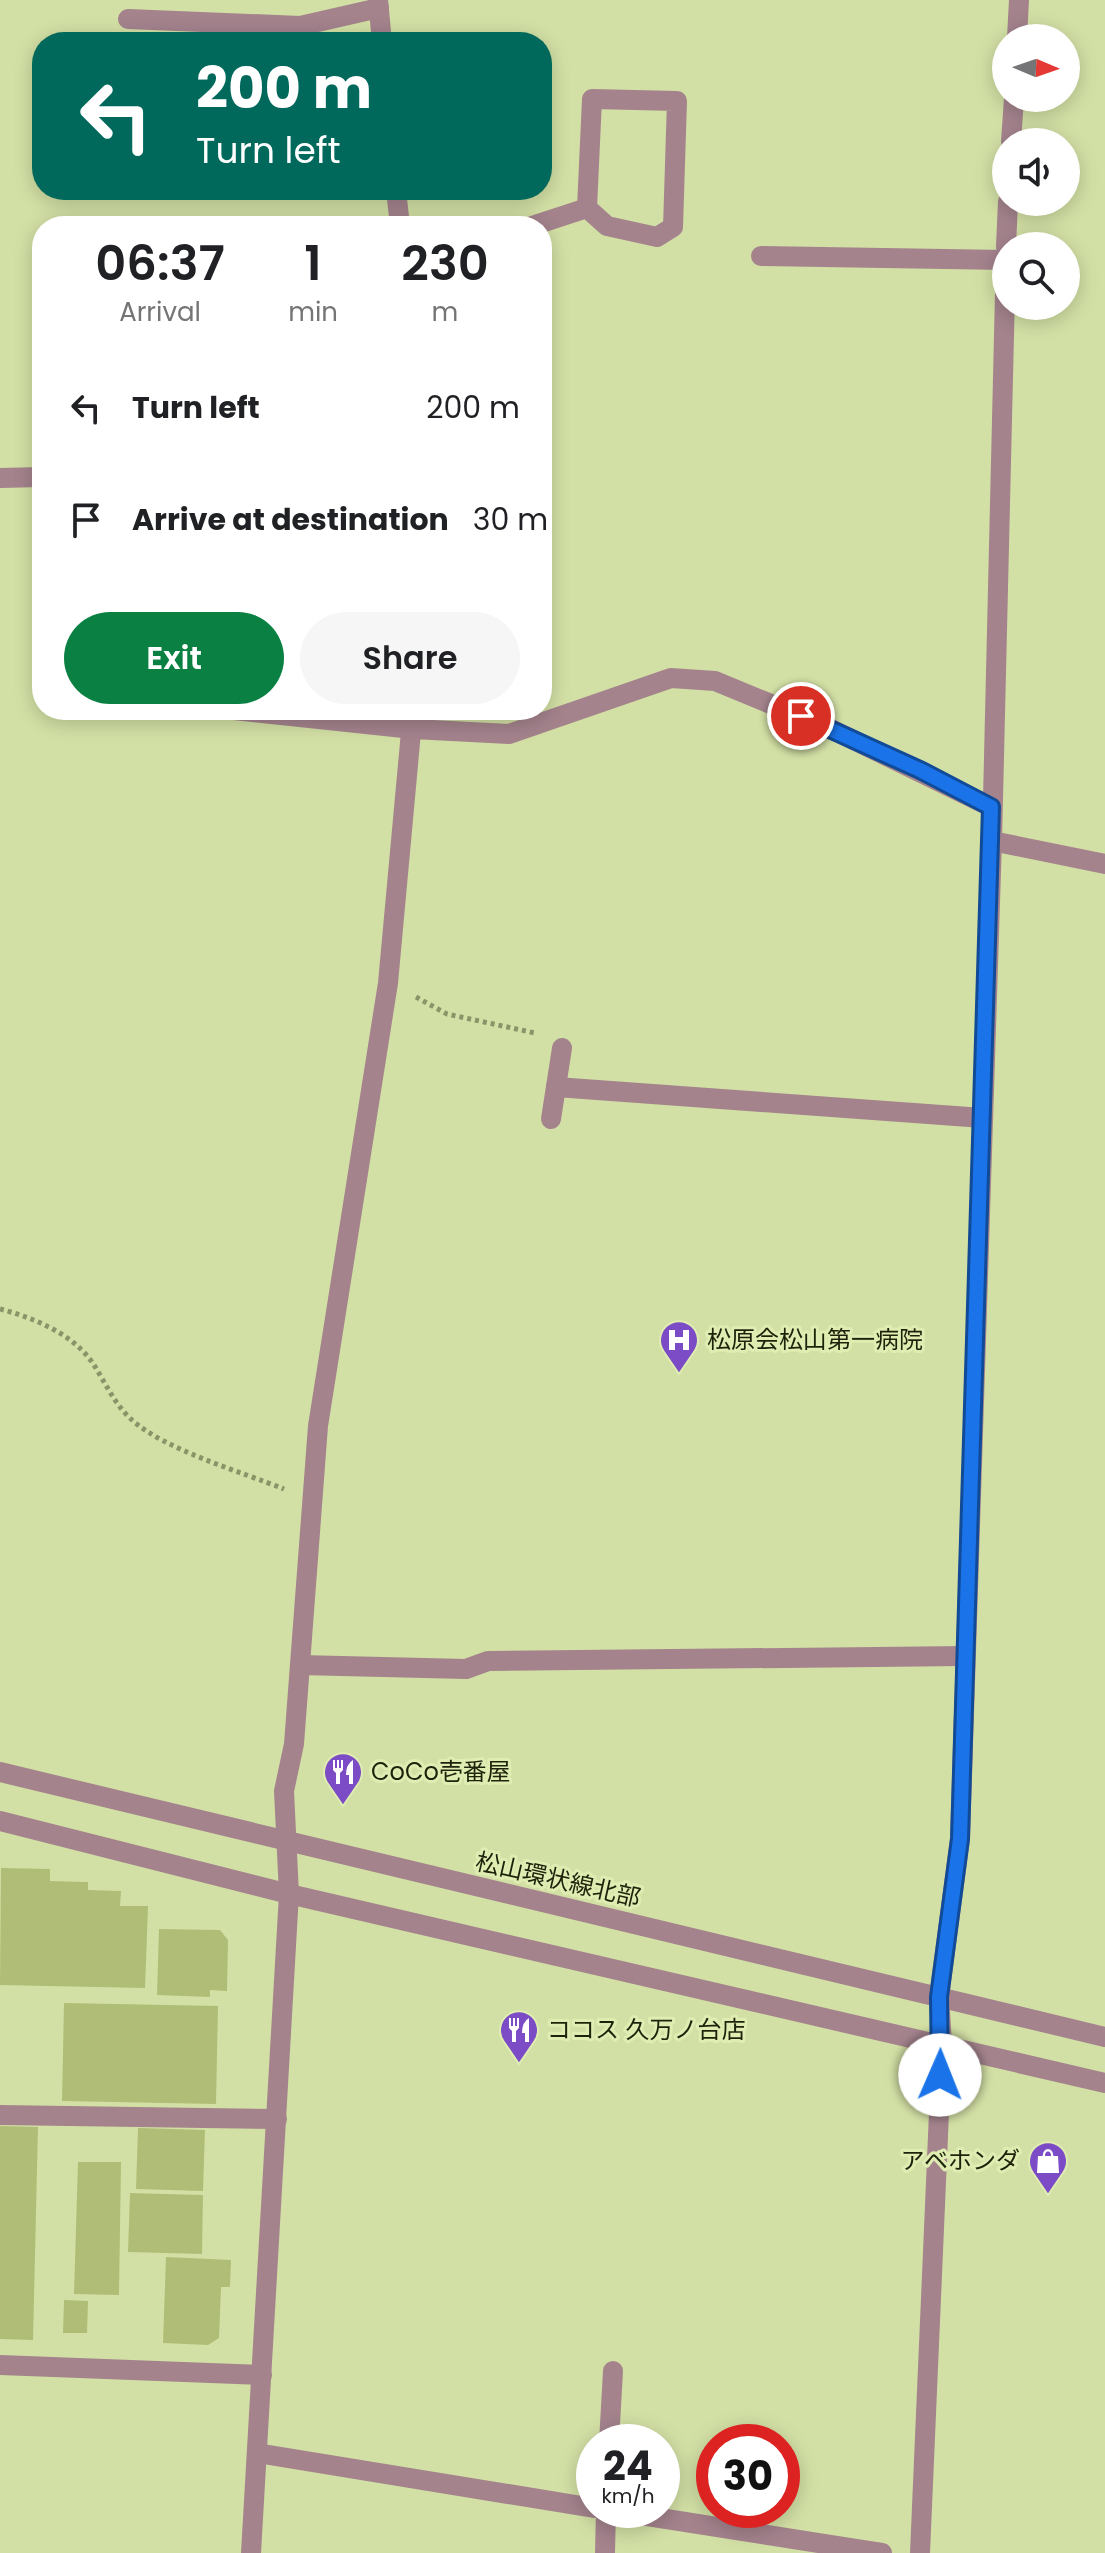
<!DOCTYPE html>
<html lang="en">
<head>
<meta charset="utf-8">
<style>
  body { margin:0; font-family:Poppins,"Noto Sans JP",sans-serif; background:#f6f6f6; color:#202124; height:100vh; display:flex; flex-direction:column; font-size:30px; white-space:nowrap }
  * { box-sizing:border-box; margin:0 }
  p { font-size:26px; color:#757577 }
  .icon { flex:none; width:44px; height:44px; fill:none; stroke:currentColor; stroke-width:2; stroke-linecap:round; stroke-linejoin:round }
  .map { position:relative; flex:1; overflow:hidden }
  .details { position:absolute; left:32px; top:216px; width:520px; height:504px; display:flex; flex-direction:column; background:#fff; border-radius:32px; box-shadow:0 4px 20px #0003 }
  .details>* { flex:none }
  .banner { position:absolute; left:32px; top:32px; width:520px; height:168px; border-radius:32px; box-shadow:0 4px 20px #0003; background:#00695c; color:#fff; overflow:hidden }
  .needle { width:52px; rotate:92deg }
  .buttons { position:absolute; left:992px; top:24px; display:grid; gap:16px }
  .buttons a { display:grid; place-items:center; width:88px; height:88px; border-radius:50%; background:#fff; box-shadow:0 4px 20px #0003; font-size:40px }
  .speed { position:absolute; left:576px; top:2424px; display:flex; gap:16px; font-size:40px; font-weight:700; text-align:center }
  .speed>* { display:grid; place-content:center; width:104px; height:104px; border-radius:50%; background:#fff; box-shadow:0 4px 20px #0003; line-height:1 }
  .speed small { font-size:20px; font-weight:400 }
  .speed .limit { border:12px solid #d22; background:#fff; color:#111 }
  .pin { position:absolute; display:grid; place-items:center; width:68px; height:68px; color:#fff; margin:-34px; border:4px solid #fff; border-radius:50%; box-shadow:0 2px 8px #0007 }
  .me { position:absolute; width:88px; margin:-44px; rotate:1deg; stroke-linejoin:round; filter:drop-shadow(0 0 6px #0008) }
  .turn { display:flex; align-items:center; gap:28px; height:168px; padding:0 32px; font-size:36px }
  .turn .icon { width:104px; height:104px; stroke-width:2.5 }
  .turn b { display:block; font-size:56px; line-height:68px }
  .eta { display:flex; justify-content:space-evenly; align-items:center; height:136px; text-align:center }
  .eta b { font-size:48px; font-weight:600; line-height:56px }
  .primary-button { display:flex; gap:16px; margin-top:auto; padding:16px 32px }
  .primary-button a { flex:1; height:92px; border-radius:48px; background:#0b8043; color:#fff; font-size:32px; font-weight:600; line-height:92px; text-align:center }
  .primary-button a+a { background:#f6f6f6; color:#202124 }
  ul { padding:0; list-style:none }
  li { display:flex; align-items:center; gap:24px; height:112px; padding:0 32px }
  li div { flex:1 }
  li b { display:block; font-size:30px }
  li em { font-style:normal }
  .map>svg:first-child { display:block }
</style>
</head>
<body>
<div class="map">
<svg width="1105" height="2553" viewBox="0 0 1105 2553">
  <rect width="100%" height="100%" fill="#d3e0a5"/>
  <g fill="#afbd76">
    <polygon points="1,1868 50,1869 50,1881 88,1882 88,1890 121,1891 120,1906 148,1906 145,1988 0,1985"/>
    <polygon points="159,1929 220,1930 228,1940 227,1991 210,1990 210,1997 157,1995"/>
    <polygon points="64,2003 218,2006 216,2104 62,2101"/>
    <polygon points="0,2126 38,2127 33,2340 0,2339"/>
    <polygon points="138,2128 205,2130 203,2191 136,2189"/>
    <polygon points="78,2162 121,2162 119,2295 74,2294"/>
    <polygon points="130,2193 203,2195 202,2254 128,2252"/>
    <polygon points="166,2257 231,2260 230,2287 221,2287 219,2338 208,2345 163,2343"/>
    <polygon points="64,2300 88,2301 87,2333 63,2333"/>
  </g>
  <g fill="none" stroke-linecap="round" stroke-linejoin="round">
    <g stroke="#8a9468" stroke-width="5" stroke-dasharray="4 4" stroke-linecap="butt">
      <polyline points="416,997 447,1014 535,1033"/>
      <path d="M0,1309C34,1318 74,1334 94,1365C106,1384 115,1405 132,1420C165,1450 242,1472 284,1489"/>
    </g>
    <g stroke="#a4838d" stroke-width="20">
      <polyline points="128,19 300,26 379,8"/>
      <polyline points="1017,38 1019,0"/>
      <polygon points="592,99 677,101 673,227 657,237 607,226 587,208"/>
      <polyline points="1011,142 1014,98"/>
      <polyline points="532,226 587,208"/>
      <polyline points="1006,246 1008,202"/>
      <polyline points="761,256 1006,260"/>
      <polyline points="0,478 42,477"/>
      <polyline points="234,710 413,729 509,734 671,678 715,681 829,728 991,807"/>
      <polyline points="992,841 1105,864"/>
      <polyline points="556,1087 983,1118"/>
      <polyline points="551,1119 562,1048"/>
      <polyline points="300,1665 466,1669 488,1661 965,1656"/>
      <polyline points="0,2115 277,2119"/>
      <polyline points="0,2365 262,2375"/>
      <polyline points="609,2442 613,2371"/>
      <polyline points="257,2453 594,2508"/>
      <polyline points="609,2510 882,2553"/>
      <polyline points="605,2553 606,2510"/>
      <polyline points="920,2553 942,2043 939,1997 960,1839 992,841 1006,251"/>
    </g>
    <g stroke="#a4838d" stroke-width="20">
      <polyline points="378,0 382,42"/>
      <polyline points="396,190 400,226"/>
      <polyline points="0,1772 1105,2037"/>
      <polyline points="0,1821 289,1894 1105,2083"/>
      <polyline points="251,2553 289,1894 284,1791 294,1744 318,1426 388,983 413,710"/>
    </g>
  </g>
  <g fill="none" stroke-linecap="round" stroke-linejoin="round">
    <g stroke="#114b97" stroke-width="20">
      <polyline id="route" points="801,716 920,770 991,807 960,1839 939,1997 940,2075"/>
    </g>
    <use href="#route" stroke="#1a73e8" stroke-width="14"/>
  </g>
  <defs>
    <g id="hospital-pin" transform="scale(2)"><path d="M0 17L-7.5 6A9.5 9.5 0 1 1 7.5 6Z" fill="#7b4cc5" stroke="#e0edb2"/><path d="M-5-5h3v3.5h4V-5h3V5h-3V1.5h-4V5h-3Z" fill="#fff"/></g>
    <g id="restaurant-pin" transform="scale(2)"><path d="M0 17L-7.5 6A9.5 9.5 0 1 1 7.5 6Z" fill="#7b4cc5" stroke="#e0edb2"/><path d="M-5-6h1v4h1v-4h1v4h1v-4h1v5L-1.5 .5V6h-2V.5L-5-1ZM5-6V6H3V1.5H1.5Q1.5-4 5-6Z" fill="#fff"/></g>
    <g id="shop-pin" transform="scale(2)"><path d="M0 17L-7.5 6A9.5 9.5 0 1 1 7.5 6Z" fill="#7b4cc5" stroke="#e0edb2"/><path d="M-5-2.5h2.3a2.7 3.5 0 0 1 5.4 0H5L5.5 6h-11ZM-1.5-2.5h3a1.5 2.3 0 0 0-3 0Z" fill="#fff"/></g>
  </defs>
  <g fill-rule="evenodd">
    <use href="#hospital-pin" x="679" y="1340"/>
    <use href="#restaurant-pin" x="343" y="1772"/>
    <use href="#restaurant-pin" x="519" y="2030"/>
    <use href="#shop-pin" x="1048" y="2161"/>
  </g>
  <g text-anchor="middle" stroke-width="6" stroke-linejoin="round" paint-order="stroke">
    <g font-size="24" fill="#1d220b" stroke="#e0edb2" text-anchor="start">
      <text x="707" y="1348">松原会松山第一病院</text>
      <text x="371" y="1780">CoCo壱番屋</text>
      <text x="547" y="2038">ココス 久万ノ台店</text>
      <text x="1020" y="2169" text-anchor="end">アベホンダ</text>
    </g>
    <g font-size="24" fill="#1d220b" stroke="#e0edb2">
      <text transform="translate(558 1880) rotate(13)" y="8">松山環状線北部</text>
    </g>
  </g>
</svg>
<div class="buttons">
<a><svg class="needle" viewBox="-14 -14 28 28"><path d="M0-13l5 13h-10z" fill="#e53935"/><path d="M0 13l5-13h-10z" fill="#757577"/></svg></a>
<a><svg class="icon" aria-label="sound" viewBox="0 0 24 24"><path d="M4 9h4l5-4v14l-5-4H4zM17 9q2 3 0 6"/></svg></a>
<a><svg class="icon" aria-label="search" viewBox="0 0 24 24"><circle cx="10" cy="10" r="6"/><path d="M15 15l6 6"/></svg></a>
</div>
<div class="speed"><div>24<small>km/h</small></div><div class="limit">30</div></div>
<div class="pin" style="left:801px;top:716px;background:#d93025"><svg class="icon" aria-label="arrive" viewBox="0 0 24 24"><path d="M6 21V4h12l-3 4 3 4H6"/></svg></div>
<svg class="me" style="left:940px;top:2075px" viewBox="-20 -20 40 40"><circle r="19" fill="#fff"/><path d="M0-13L10 11 0 6-10 11z" fill="#1a73e8"/></svg>
<div class="banner">
<div class="turn"><svg class="icon" aria-label="left" viewBox="0 0 24 24"><path d="M17 20v-9H6M10 6l-5 5 5 5"/></svg><div><b>200 m</b>Turn left</div></div>
</div>
<section class="details">
<div class="eta">
<div><b>06:37</b><p>Arrival</p></div>
<div><b>1</b><p>min</p></div>
<div><b>230</b><p>m</p></div>
</div>
<ul>
<li><svg class="icon" aria-label="left" viewBox="0 0 24 24"><path d="M17 20v-9H6M10 6l-5 5 5 5"/></svg><div><b>Turn left</b></div><em>200 m</em></li>
<li><svg class="icon" aria-label="arrive" viewBox="0 0 24 24"><path d="M6 21V4h12l-3 4 3 4H6"/></svg><div><b>Arrive at destination</b></div><em>30 m</em></li>
</ul>
<div class="primary-button"><a>Exit</a><a>Share</a></div>
</section>
</div>
</body>
</html>
